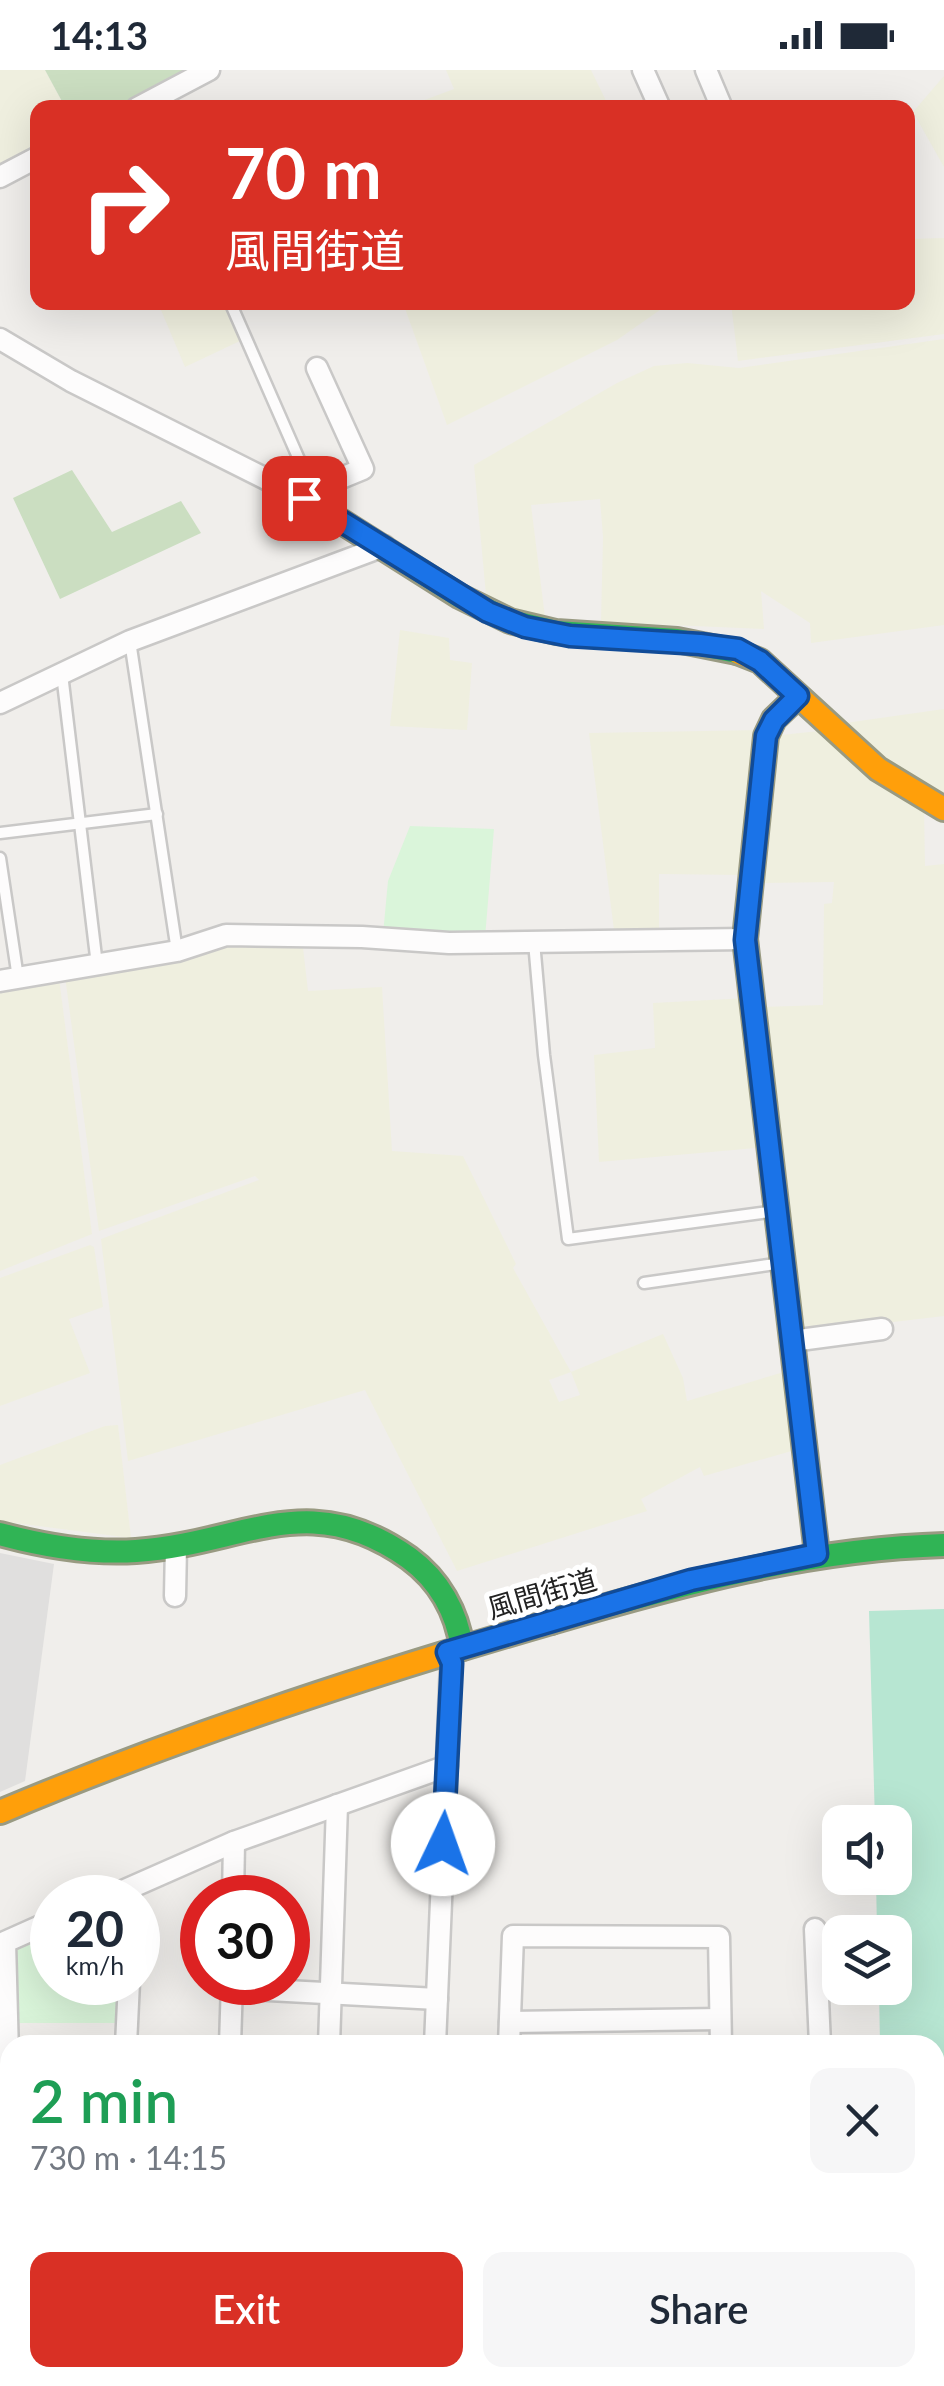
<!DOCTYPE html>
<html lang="en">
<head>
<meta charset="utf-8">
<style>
  body { margin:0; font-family:Lato,"Noto Sans JP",sans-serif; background:#f6f6f7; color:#1f2937; height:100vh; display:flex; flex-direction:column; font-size:38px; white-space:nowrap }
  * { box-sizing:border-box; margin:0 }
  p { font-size:32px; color:#747a83 }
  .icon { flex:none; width:55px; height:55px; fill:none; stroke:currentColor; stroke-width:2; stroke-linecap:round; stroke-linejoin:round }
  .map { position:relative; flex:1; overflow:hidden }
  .sheet { position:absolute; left:0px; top:1965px; width:945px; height:352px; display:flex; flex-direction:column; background:#fff; border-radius:30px 30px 0 0; box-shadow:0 10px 40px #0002 }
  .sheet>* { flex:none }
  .top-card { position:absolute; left:30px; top:30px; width:885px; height:210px; border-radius:20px; box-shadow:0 10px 40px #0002; background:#d93025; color:#fff; overflow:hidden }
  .buttons { position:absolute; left:822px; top:1735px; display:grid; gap:20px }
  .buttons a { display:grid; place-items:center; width:90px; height:90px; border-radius:20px; background:#fff; box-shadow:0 10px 40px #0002; font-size:50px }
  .speed { position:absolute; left:30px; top:1805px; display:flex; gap:20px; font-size:50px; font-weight:700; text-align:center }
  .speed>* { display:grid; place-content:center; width:130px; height:130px; border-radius:50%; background:#fff; box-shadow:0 10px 40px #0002; line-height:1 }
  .speed small { font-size:25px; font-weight:400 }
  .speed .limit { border:15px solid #d22; background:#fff; color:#111 }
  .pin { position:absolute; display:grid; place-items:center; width:85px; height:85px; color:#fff; margin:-42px; border-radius:20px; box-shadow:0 5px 15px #0006 }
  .me { position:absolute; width:110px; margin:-55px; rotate:3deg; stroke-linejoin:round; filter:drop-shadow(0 0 8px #0008) }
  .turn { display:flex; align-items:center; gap:35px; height:210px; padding:0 30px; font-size:45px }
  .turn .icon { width:130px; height:130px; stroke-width:2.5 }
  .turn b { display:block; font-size:70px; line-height:85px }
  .round { display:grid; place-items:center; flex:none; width:105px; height:105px; border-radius:20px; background:#f6f6f7 }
  .headline { display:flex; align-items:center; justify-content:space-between; height:170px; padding:0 30px }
  h1 { font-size:60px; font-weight:600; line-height:75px; color:#1e9e55 }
  .primary-button { display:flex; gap:20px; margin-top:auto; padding:20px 30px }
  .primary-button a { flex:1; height:115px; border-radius:20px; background:#d93025; color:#fff; font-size:40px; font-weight:600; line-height:115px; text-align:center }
  .primary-button a+a { background:#f6f6f7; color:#1f2937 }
  .status { display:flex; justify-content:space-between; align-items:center; height:70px; padding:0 50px; background:#fff; direction:ltr }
  .status svg { height:28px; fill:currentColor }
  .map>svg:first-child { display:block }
</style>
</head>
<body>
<div class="status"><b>14:13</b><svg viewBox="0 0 49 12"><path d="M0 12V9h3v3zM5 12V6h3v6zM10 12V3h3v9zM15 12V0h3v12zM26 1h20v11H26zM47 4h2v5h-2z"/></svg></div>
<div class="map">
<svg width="944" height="2316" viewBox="0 0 944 2316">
  <rect width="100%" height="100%" fill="#f0eeeb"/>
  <g fill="#efefdf" fill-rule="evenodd">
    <polygon points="0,0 45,0 65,37 38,38 37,78 0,98"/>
    <polygon points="446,0 591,0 609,37 406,37 454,19"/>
    <polygon points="944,6 944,97 913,42"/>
    <polygon points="944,168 944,264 738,291 731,233 908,232 908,169"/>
    <polygon points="158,233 225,233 242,270 185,297"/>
    <polygon points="403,233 403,232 670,233 617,270 447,355"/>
    <polygon points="944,269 944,555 811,573 810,553 761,521 764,559 601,552 603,467 600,429 531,435 545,547 518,540 486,525 474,395 617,313 654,296 687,293 739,298"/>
    <polygon points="400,560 449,568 450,590 472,593 467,660 390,656"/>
    <polygon points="944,639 944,723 889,691 845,653"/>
    <polygon points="762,660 745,805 659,804 659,868 615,868 589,663"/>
    <polygon points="819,661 924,738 925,796 944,794 944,1246 801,1263 759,937 823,935 824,834 832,833 834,812 758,813 772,666"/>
    <path d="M217,868L302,869L308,921L382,917L392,1081L463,1086L516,1194L513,1198L571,1302L663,1264L683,1308L687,1331L787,1301L795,1380L704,1406L700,1397L641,1429L647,1441L457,1501L365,1320L128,1391L101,1169L259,1110L255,1106L99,1161L65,906ZM571,1302L580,1325L559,1332L549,1310Z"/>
    <polygon points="59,908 92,1164 0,1201 0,921"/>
    <polygon points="748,928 766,1077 599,1092 594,985 655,978 653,933"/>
    <polygon points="90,1175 94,1177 103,1237 69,1249 90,1303 0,1336 0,1208"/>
    <polygon points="118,1355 131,1468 0,1451 0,1395 105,1356"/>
  </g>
  <g fill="#cbdec1">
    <polygon points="45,0 193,0 118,38 65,37"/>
    <polygon points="72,400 112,462 181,431 201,463 60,529 13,428"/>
  </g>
  <g fill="#daf5da">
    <polygon points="410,756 494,759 485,868 383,864 388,811"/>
    <polygon points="52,1860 52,1912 121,1913 120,1953 14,1953 16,1882 20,1876"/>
  </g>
  <polygon fill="#b7e6d2" points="944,1539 944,2022 935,2023 935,1975 880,1975 879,1918 895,1918 895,1862 877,1862 876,1808 895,1808 895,1752 875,1752 869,1541"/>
  <polygon fill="#e0dfde" points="0,1483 54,1494 25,1711 0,1722"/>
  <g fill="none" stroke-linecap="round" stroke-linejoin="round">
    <g stroke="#c9c8c7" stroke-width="15">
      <g id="lane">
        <polyline points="230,232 312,419"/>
        <polyline points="130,571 177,881"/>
        <polyline points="62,604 97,895"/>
        <polyline points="0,763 157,744"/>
        <polyline points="0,788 18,908"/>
        <polyline points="534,872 544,985 568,1169 776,1141"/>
        <polyline points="644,1213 782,1193"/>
      </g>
    </g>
    <g stroke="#c9c8c7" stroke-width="25">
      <g id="street">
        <polyline points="643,0 660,38"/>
        <polyline points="706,0 722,38"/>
        <polyline points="137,38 209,0"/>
        <polyline points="0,107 38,87"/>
        <polyline points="0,269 71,311 304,428 312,420 363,399 317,298"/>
        <polyline points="0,633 130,571 384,476"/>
        <polyline points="0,911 177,881 226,865 362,867 449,873 745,869"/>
        <polyline points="792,1271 882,1259"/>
        <polyline points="175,1526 176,1476"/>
        <polyline points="107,1828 234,1772 447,1696"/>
        <polyline points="233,1828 234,1772"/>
        <polyline points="815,1859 820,1975"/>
        <polyline points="232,1918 437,1929"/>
        <polyline points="510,1952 720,1949"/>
        <polyline points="126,1975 129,1912"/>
        <polyline points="230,1975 232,1912"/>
        <polyline points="329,1975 337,1735"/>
        <polyline points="435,1975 451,1593 447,1582"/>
        <polyline points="509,1975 513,1866 719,1867 721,1975"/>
        <polyline points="935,2030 944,2030"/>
        <polyline points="10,2058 5,1872 52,1851"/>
        <polyline points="0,2133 10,2134"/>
        <polyline points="935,2199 944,2199"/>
        <polyline points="0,2231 10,2232"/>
        <polyline points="428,2308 490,2311"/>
        <polyline points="653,2308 653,2316"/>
        <polyline points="736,2308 737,2316"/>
        <polyline points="20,2316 21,2308"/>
        <polyline points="112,2316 112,2308"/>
        <polyline points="215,2316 216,2308"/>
        <polyline points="315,2316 315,2308"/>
        <polyline points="572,2316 572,2308"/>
        <polyline points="819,2316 819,2308"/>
      </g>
    </g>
    <g stroke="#999a82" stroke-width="28">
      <g id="fast">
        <polyline points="304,428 459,526 510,551 556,562 677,570 737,582"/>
        <path d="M0,1464C44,1476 90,1484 136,1481C243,1474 308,1416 409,1488C439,1510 457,1542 462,1578"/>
        <path d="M551,1552C681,1514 808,1479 944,1475"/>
      </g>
    </g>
    <g stroke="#999a82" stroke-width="28">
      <g id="slow">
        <polyline points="737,582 760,591 878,699 944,739"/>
        <polyline points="797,627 774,649 766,666 745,869 817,1484"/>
        <path d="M0,1742C180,1666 364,1606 551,1552"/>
      </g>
    </g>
    <use href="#lane" stroke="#fdfcfc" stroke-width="10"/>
    <use href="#street" stroke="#fdfcfc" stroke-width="20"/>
    <use href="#fast" stroke="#30b455" stroke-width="22"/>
    <use href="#slow" stroke="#ff9f0a" stroke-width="22"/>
  </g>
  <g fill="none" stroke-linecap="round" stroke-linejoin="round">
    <g stroke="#114b97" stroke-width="25">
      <polyline id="route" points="304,428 488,542 525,557 570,566 700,574 738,579 760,591 798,626 774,650 766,666 745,870 817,1484 691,1510 447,1582 452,1593 443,1774"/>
    </g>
    <use href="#route" stroke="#1a73e8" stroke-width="18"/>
  </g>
  <g text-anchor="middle" stroke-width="10" stroke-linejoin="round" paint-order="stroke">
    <g font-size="28" fill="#222" stroke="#fff">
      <text transform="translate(542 1524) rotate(-16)" y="10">風間街道</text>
    </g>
  </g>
</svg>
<div class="buttons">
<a><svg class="icon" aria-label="sound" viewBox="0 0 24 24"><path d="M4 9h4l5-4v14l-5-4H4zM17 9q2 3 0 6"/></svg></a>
<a><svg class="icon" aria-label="layers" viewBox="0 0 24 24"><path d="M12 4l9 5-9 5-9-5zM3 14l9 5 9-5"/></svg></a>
</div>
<div class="speed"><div>20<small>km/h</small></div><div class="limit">30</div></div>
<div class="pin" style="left:304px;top:428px;background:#d93025"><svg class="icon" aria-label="arrive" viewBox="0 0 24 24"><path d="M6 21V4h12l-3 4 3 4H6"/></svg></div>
<svg class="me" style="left:443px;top:1774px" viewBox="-20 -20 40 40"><circle r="19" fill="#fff"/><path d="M0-13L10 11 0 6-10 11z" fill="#1a73e8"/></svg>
<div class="top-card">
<div class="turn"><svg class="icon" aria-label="right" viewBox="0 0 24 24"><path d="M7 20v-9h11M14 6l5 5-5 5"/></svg><div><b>70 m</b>風間街道</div></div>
</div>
<section class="sheet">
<div class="headline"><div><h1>2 min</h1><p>730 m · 14:15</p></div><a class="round"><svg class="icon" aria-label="close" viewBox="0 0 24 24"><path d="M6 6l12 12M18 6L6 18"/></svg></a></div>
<div class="primary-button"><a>Exit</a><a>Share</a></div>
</section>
</div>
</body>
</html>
